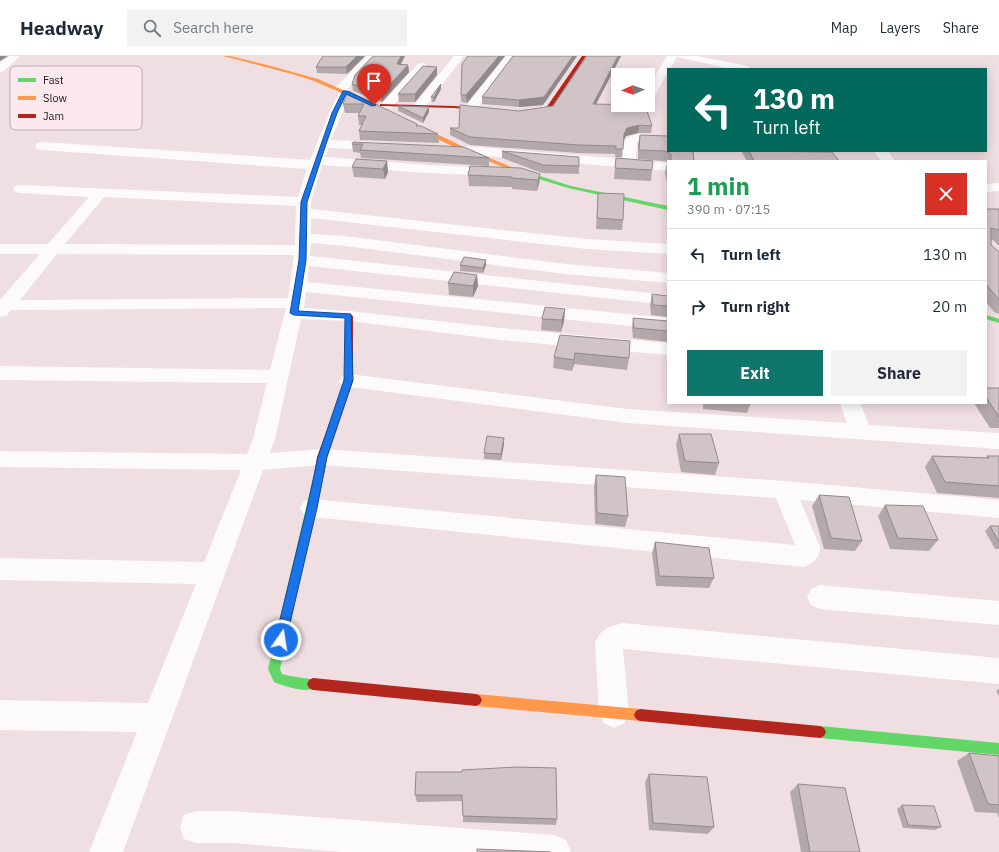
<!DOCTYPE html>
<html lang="en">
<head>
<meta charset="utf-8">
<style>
  body { margin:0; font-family:"IBM Plex Sans",sans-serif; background:#f2f2f3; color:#1f2937; height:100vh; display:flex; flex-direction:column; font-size:15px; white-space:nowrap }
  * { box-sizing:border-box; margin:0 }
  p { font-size:13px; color:#747a83 }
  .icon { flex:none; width:22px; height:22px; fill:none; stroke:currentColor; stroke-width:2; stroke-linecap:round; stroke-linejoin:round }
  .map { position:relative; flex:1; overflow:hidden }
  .drawer { position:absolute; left:667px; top:104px; width:320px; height:244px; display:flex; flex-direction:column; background:#fff; border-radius:0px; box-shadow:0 2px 10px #0003 }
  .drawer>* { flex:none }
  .banner { position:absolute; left:667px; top:12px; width:320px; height:84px; border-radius:0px; box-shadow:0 2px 10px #0003; background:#00695c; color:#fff; overflow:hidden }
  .needle { width:26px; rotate:268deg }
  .fabs { position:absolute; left:611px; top:12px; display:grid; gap:8px }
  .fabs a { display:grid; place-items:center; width:44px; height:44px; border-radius:0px; background:#fff; box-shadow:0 2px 10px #0003; font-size:20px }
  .pin { position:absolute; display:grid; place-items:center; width:34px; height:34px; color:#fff; margin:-41px -17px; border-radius:50% 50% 50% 0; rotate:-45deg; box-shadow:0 0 4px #0007 }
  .pin .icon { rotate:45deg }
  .me { position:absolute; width:44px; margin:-22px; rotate:13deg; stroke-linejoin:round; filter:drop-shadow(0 0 3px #0008) }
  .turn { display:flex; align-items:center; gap:14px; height:84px; padding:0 20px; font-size:18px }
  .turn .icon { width:52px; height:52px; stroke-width:2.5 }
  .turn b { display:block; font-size:28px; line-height:34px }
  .round { display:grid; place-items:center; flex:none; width:42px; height:42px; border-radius:0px; background:#f2f2f3 }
  .headline { display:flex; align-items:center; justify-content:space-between; height:68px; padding:0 20px }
  h1 { font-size:24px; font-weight:700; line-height:30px; color:#1e9e55 }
  .cta { display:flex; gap:8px; margin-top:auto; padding:8px 20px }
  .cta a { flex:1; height:46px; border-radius:0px; background:#0f766e; color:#fff; font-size:16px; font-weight:700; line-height:46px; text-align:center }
  .cta a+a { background:#f2f2f3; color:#1f2937 }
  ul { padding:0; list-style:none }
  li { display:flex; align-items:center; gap:12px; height:52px; padding:0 20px; border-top:1px solid #e0e1e3 }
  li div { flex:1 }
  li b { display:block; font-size:15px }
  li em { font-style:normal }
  header { display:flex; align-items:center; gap:24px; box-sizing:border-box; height:56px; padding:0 20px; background:#fff; border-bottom:1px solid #e0e1e3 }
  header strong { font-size:19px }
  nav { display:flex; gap:22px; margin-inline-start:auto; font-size:14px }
  .search { width:280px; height:36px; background:#f2f2f3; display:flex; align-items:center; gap:10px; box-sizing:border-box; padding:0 14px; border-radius:0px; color:#747a83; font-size:15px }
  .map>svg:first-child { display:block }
</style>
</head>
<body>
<header>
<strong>Headway</strong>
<div class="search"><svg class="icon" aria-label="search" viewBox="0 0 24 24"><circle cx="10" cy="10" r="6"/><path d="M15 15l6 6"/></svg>Search here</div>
<nav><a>Map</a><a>Layers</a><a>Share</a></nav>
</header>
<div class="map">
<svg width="999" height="796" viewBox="0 0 999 796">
  <rect width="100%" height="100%" fill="#f0dfe2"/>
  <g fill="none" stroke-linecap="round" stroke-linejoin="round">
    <g fill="#fdfafb" fill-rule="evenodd">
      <polygon points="9,0 20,0 4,15 0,16 0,7"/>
      <path d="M367,0H378L347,33L351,36L331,84L382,86L387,87L389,90L387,93L382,94L328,92L325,101L427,109L500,112L505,113L507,116L505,119L500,120L427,117L322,109L311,146V153L587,183L668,188V198L587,193L311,162V178L345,180L566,208L668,217V227L566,218L345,190L311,187L310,200L668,239V249L309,210L307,226L668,262V274L306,236L304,252L349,255L501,272L668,287V299L501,284L349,265L301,263L275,383L270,397L322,393L784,425L999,444V462L800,444L820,491C820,502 813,507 804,511L312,461L304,459L300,452L304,445L312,443L795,489L776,442L322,409L263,414L123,796H89L137,676L0,674V644L148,647L196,528L0,524V502L204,506L241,414L0,411V395L247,398L253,383L267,327L0,324V310L270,314L286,252L11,254L6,260L0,261V244L40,198H0V188H48L89,141L20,137L15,136L13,133L15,130L20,129L298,141L307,113L42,94L37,93L35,90L37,87L42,86L310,104L329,57L339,37L333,34ZM104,141L296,150L295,189L65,188ZM57,198L294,199L288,242L20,244Z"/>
      <polygon points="454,0 464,0 424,53 416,53 414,50 416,47"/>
      <polygon points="506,0 517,0 474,56 466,56 464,53 466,50"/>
      <polygon points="667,0 697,0 748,10 753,13 731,13 677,1 670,13 668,13 668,16 654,41 652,43 648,45 648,31"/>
      <polygon points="422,7 426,8 427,10 426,12 391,52 383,52 381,49 383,46 418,8"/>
      <path d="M637,78L668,80V88L637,86L636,104L668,107V115L452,97L447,96L445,93L447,90L452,89L623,103C624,89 621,82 637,78Z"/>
      <polygon points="874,95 888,95 895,105 881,105"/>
      <polygon points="999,127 999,135 986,136 986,128"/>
      <polygon points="349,318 627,353 847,367 840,347 860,347 869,369 999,377 999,393 627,367 342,330 339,325 342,320"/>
      <polygon points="820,529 999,545 999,569 820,553 811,549 807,541 811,533"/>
      <path d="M623,567L999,602V628L623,593L629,657L624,667L614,672L604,667L599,657L595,587C602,572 608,571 623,567Z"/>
      <polygon points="196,755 234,755 554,779 566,784 571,796 343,796 234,787 196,787 184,783 180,771 184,759"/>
    </g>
    <g fill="#63d668" fill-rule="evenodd">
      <polygon points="515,112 571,130 668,150 668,154 568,132 513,115 512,114"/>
      <polygon points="986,259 999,263 999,267 986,263"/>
      <path d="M319,414L322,416L324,418L280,613L282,618L290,620L317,624L319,628L317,632C305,637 286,631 274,626L268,613L314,418L316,416Z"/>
      <polygon points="820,670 999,687 999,699 820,682 816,680 814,676 816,672"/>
    </g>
    <g fill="#ff974d" fill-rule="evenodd">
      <polygon points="223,0 230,0 271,10 318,23 368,45 466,92 518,114 513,115 462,95 364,47 314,25 292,18"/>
      <polygon points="476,638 640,653 644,655 646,659 644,663 640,665 476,650 472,648 470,644 472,640"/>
    </g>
    <g fill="#b3261e" fill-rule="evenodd">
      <polygon points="582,0 586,0 550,54 520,57 520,56 522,55 546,52"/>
      <polygon points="380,48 454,50 489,53 491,54 489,55 454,52 382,50 380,50"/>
      <polygon points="346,258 349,258 353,260 353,325 327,401 324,418 322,420 316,420 314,418 317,401 345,325"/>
      <polygon points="313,622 476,638 480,640 482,644 480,648 476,650 313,634 309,632 307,628 309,624"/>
      <polygon points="640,653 820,670 824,672 826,676 824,680 820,682 640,665 636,663 634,659 636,655"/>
    </g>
  </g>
  <g fill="#b4a9aa">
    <polygon points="323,0 365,0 347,18 317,17 316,11"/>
    <polygon points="373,0 405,0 401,8 408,9 409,16 382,46 353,35 352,28"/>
    <polygon points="468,0 505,0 467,47 461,46 461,39"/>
    <polygon points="513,0 577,0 543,49 519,51 482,48 482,41"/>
    <polygon points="587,0 621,0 596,48 652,70 651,77 638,77 626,80 623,85 622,101 615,101 615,98 578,97 470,89 450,79 450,72 459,72 519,55 553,50"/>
    <polygon points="437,19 415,46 399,46 398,38"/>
    <polygon points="441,33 434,46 432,46 431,41"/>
    <polygon points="348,35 417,70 438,78 439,87 360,84 359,75 362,69 359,69 358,60 359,57 345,57 343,48"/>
    <polygon points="398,50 429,56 423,67 398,55"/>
    <polygon points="640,79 694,105 668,105 668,106 664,105 638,103 638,88"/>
    <polygon points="353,86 489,102 489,110 361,102 360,97 353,96 352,88"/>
    <polygon points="502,95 579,110 579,118 542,117 502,102"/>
    <polygon points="743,95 774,95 775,96 839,105 747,105 742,97"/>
    <polygon points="616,102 652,114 651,125 614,123"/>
    <polygon points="387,105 388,116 385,123 354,121 352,111"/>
    <polygon points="667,107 668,107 668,134 665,116"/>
    <polygon points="540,118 539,128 537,135 512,133 512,131 469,130 468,119"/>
    <polygon points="598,137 623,164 622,174 596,173"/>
    <polygon points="986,153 999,153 999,190 993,184 991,183 991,189 999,196 999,258 994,256 986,246"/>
    <polygon points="486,204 486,209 483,217 460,215 460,209"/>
    <polygon points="477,219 478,230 473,241 449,239 448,227"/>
    <polygon points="652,238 668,240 668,261 651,259 650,249"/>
    <polygon points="565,253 564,265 561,276 541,274 542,263"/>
    <polygon points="633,262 668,265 668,286 633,282 632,272"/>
    <polygon points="560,279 629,302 627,314 574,308 572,315 553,312 554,301"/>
    <polygon points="986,332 999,332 999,372 990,372 974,347 986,347"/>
    <polygon points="703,347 751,347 747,357 703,353"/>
    <polygon points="679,378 719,407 715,419 681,416 676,389"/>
    <polygon points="504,382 504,388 501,404 484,403 484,397"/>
    <polygon points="932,400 986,402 987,400 999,400 999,442 937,437 925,411"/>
    <polygon points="596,419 628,460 625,471 595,468 594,430"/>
    <polygon points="819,439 862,485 855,495 824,493 812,450"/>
    <polygon points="885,449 938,484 929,495 890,493 878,460"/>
    <polygon points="990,470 999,470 999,493 995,493 985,475"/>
    <polygon points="655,486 714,522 709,532 656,530 652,497"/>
    <polygon points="999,633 999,640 996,635"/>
    <polygon points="969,697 999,700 999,762 997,757 975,756 957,705"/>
    <polygon points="416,716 557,763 556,769 463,766 463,760 462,745 417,746 415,739"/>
    <polygon points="649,718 714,771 708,778 649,774 645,726"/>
    <polygon points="798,728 860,796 801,796 790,736"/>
    <polygon points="902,749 941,771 935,774 903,772 897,753"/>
  </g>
  <g fill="#92898b">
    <polygon points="0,0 8,0 0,5"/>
    <polygon points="357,0 365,0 347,18 346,11"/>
    <polygon points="401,0 405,0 397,15 397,8"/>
    <polygon points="499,0 505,0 467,47 466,39"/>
    <polygon points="573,0 577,0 543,49 519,51 519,44"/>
    <polygon points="618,0 621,0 592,56 593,48"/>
    <polygon points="408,9 409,16 382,46 381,38"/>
    <polygon points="437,11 437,19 415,46 415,38"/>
    <polygon points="441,28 441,33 434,46 434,41"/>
    <polygon points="429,51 429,56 423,67 423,62"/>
    <polygon points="639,69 638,77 626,80 623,86 624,78 627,72"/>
    <polygon points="387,105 388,116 385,123 383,113"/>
    <polygon points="540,118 539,128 537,135 538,124"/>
    <polygon points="486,204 486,209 483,217 483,212"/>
    <polygon points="477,219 478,230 473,241 473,230"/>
    <polygon points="565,253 564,265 561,276 562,264"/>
    <polygon points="575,297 574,308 572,315 574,304"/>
    <polygon points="504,382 504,388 501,404 501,398"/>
  </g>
  <g fill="#d1c4c6" stroke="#92898b">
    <polygon points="323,0 357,0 346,11 316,11"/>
    <polygon points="373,0 401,0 397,8 408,9 381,38 352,28 355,19"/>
    <polygon points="468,0 499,0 466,39 461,39 462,8"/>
    <polygon points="513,0 573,0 544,41 519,44 482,41"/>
    <polygon points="587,0 618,0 593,48 645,49 652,70 639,69 627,72 624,78 623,93 616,93 616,90 579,89 470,81 450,72 459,72 460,49 519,55 553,50"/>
    <polygon points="423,10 437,11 415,38 398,38"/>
    <polygon points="441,28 434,41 431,41"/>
    <polygon points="348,35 417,68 416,70 421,70 438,78 359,75 366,60 358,60 364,48 343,48"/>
    <polygon points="398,50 429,51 423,62"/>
    <polygon points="640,79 668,80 668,95 693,95 694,105 671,105 671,98 665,95 639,94"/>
    <polygon points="353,86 464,91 489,102 360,94 363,88 352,88"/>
    <polygon points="502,95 579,101 579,110 543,109"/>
    <polygon points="749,95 832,96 839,105 754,105"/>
    <polygon points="616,102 653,105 652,114 615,112"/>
    <polygon points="356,103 387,105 383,113 352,111"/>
    <polygon points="470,110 521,112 540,118 538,124 512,122 512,121 468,119"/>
    <polygon points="598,137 624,138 623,164 597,162"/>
    <polygon points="986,153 999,153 999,174 991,172 991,189 999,196 999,244 986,228"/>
    <polygon points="464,201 486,204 483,212 460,209"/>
    <polygon points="454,216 477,219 473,230 448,227"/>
    <polygon points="652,238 668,240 668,250 653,249"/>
    <polygon points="545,251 565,253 562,264 542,263"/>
    <polygon points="633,262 668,265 668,275 634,272"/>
    <polygon points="560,279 630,285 629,302 575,297 574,304 554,301"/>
    <polygon points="986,332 999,332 999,361 986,341"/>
    <polygon points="679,378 711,378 719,407 685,405"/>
    <polygon points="487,380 504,382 501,398 484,397"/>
    <polygon points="932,400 989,402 987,400 999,400 999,430 945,426"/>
    <polygon points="596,419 625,421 628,460 597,457"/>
    <polygon points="819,439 849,441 862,485 831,482"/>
    <polygon points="885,449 923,450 938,484 898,482"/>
    <polygon points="990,470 999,470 999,486"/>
    <polygon points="655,486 709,492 714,522 659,520"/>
    <polygon points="969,697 999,700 999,749 988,748"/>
    <polygon points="517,711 556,712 557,763 463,760 462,739 415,739 416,716 462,716 462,714"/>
    <polygon points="649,718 707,721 714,771 653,767"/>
    <polygon points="798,728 845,732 860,796 810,796"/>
    <polygon points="902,749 934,750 941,771 908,769"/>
    <polygon points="477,793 550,796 477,796"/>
  </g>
  <polygon fill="#1a73e8" stroke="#114b97" points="343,35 347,35 376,49 372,50 346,38 337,57 326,88 307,146 306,204 298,255 351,258 353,324 327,401 317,452 286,584 285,587 281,589 277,587 275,584 307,452 318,401 344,324 345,262 294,259 290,257 299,204 301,146 332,57"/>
  <rect x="10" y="10" width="132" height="64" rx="6" fill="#fbe9ed" stroke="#baaaad" stroke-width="1"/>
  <rect x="18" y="22" width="18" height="4" fill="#63d668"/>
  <rect x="18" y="40" width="18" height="4" fill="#ff974d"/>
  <rect x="18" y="58" width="18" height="4" fill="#b3261e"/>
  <g font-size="11" fill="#211619">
    <text x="43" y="28">Fast</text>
    <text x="43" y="46">Slow</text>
    <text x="43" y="64">Jam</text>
  </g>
</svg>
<div class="fabs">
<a><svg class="needle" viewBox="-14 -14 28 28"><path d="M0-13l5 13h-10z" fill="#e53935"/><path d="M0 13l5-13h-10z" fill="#747a83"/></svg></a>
</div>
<div class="pin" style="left:374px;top:49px;background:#d93025"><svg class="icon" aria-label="arrive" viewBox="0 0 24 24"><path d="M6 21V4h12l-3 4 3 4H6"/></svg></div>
<svg class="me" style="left:281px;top:584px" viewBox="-20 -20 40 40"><circle r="17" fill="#1a73e8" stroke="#fff" stroke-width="3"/><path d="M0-11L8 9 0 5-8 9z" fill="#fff"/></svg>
<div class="banner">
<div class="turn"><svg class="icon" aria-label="left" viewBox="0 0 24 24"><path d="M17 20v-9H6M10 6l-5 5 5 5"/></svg><div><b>130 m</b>Turn left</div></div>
</div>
<section class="drawer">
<div class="headline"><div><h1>1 min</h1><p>390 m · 07:15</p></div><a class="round" style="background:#d93025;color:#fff"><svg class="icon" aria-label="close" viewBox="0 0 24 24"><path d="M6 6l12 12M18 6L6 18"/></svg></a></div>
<ul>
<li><svg class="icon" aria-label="left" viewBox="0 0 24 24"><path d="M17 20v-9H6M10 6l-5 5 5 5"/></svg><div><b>Turn left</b></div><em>130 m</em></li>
<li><svg class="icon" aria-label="right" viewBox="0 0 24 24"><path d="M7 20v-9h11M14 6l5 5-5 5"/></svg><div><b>Turn right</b></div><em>20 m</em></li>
</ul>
<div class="cta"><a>Exit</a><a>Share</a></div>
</section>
</div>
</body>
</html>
